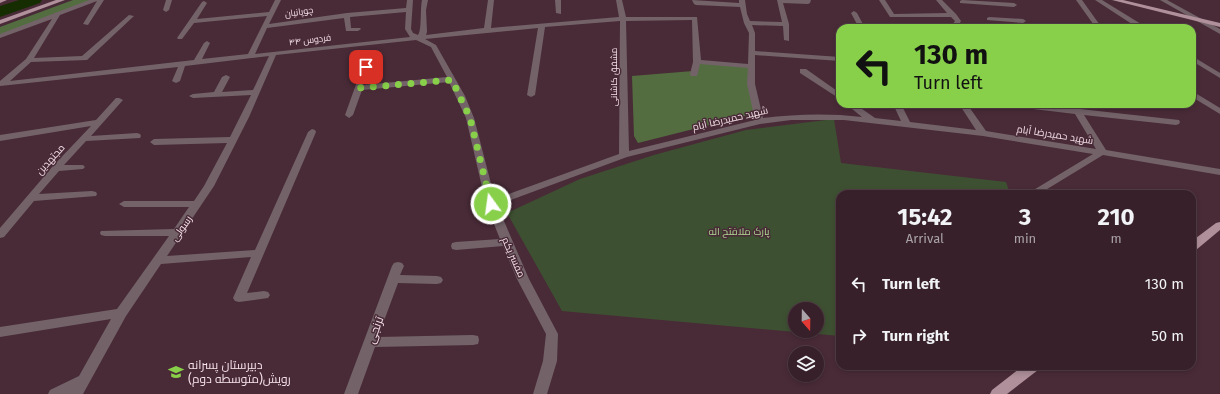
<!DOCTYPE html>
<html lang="en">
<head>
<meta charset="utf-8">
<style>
  body { margin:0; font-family:"Fira Sans",Cairo,sans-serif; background:#422d35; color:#f1f3f6; height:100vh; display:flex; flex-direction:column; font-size:15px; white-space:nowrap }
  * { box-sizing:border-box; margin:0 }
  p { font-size:13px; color:#aaa3a8 }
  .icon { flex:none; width:22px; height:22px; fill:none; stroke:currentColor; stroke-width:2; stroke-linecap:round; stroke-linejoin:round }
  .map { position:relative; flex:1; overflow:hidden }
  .sheet { position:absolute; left:836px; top:190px; width:360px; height:180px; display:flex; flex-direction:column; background:#372029; border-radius:12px; box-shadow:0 2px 6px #0003,0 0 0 1px #513e46 }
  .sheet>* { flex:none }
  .hud { position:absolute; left:836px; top:24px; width:360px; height:84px; border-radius:12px; box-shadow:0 2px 6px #0003,0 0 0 1px #513e46; background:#88cf4a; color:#111; overflow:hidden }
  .needle { width:26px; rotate:160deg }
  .fabs { position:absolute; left:788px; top:302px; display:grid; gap:8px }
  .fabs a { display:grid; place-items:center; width:36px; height:36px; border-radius:50%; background:#372029; box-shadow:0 2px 6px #0003,0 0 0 1px #513e46; font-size:20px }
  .pin { position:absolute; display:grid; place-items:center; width:34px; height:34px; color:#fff; margin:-17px; border-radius:8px; box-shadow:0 2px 6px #0006 }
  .me { position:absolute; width:44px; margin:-22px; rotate:346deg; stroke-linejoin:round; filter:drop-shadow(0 0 3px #0008) }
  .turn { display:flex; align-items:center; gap:14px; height:84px; padding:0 12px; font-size:18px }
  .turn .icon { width:52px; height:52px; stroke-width:2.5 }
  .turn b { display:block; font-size:28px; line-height:34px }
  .eta { display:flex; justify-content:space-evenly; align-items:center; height:68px; text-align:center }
  .eta b { font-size:24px; font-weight:700; line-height:28px }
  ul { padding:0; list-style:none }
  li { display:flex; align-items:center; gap:12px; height:52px; padding:0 12px }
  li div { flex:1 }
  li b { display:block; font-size:15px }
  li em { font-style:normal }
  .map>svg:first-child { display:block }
</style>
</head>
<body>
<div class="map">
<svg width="1220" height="394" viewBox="0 0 1220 394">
  <rect width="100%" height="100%" fill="#492b37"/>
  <path fill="#3e5032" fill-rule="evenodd" d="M834,119L841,163L1006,182L1010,194H840V336L562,311L507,213L580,179L654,155L746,130ZM795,309H817V331H795Z"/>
  <g fill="#536d40">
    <polygon points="73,0 92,0 0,35 0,27"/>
    <polygon points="699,63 749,66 755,112 749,115 638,143 634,136 632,76 693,71"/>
  </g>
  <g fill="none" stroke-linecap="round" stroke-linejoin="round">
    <polygon fill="#162d01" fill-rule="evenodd" points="19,0 42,0 40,3 0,17 0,6"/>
    <g fill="#736369" fill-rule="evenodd">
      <path d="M89,0H104L88,25L83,24L97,1L60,15L34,58L82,56L129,15L134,16L87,60L31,62L10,81L194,60L204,43L207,41L210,43L202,59L248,54L267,16L194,23L182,39H178L177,38L202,2L204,1L207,3L197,19L269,12L275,0H281L269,24L347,13L406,8L407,0H413L411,29L413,33L418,35C422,30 420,9 422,0H428L426,10L427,32L426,35L484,28L488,0H494L491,28L619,17L616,0H622L626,17H697L701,60L748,64L749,33L744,23L740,7L696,5L694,4L692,0L739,3V0H745L747,14L750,21L782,22L777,0H811L810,3L808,4L783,3L789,24V41L784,40L783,26L752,25L755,33V51L840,57V61L755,55V84L763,118C796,114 829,113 862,117L846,104H855L875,118L901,121L893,104H901L910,122L976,130L959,104H967L986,131L1096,149L1075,114L1033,109L1029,107L1033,105L1072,109L1069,104H1077L1080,109L1179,120L1180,122L1179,124L1176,125L1084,115L1106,150L1220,169V175L1103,155L1039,194H1027L1093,154L983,136L844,120H791L760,124L627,157L497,205L529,279L558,334L557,361L547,394H533L543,361L546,334L517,279L503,246L456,250L452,249L451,246L452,243L456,242L500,239L486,204L466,118L449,82L362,90L353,115L349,118L345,115L363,65H366L370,67L363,85L447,77L431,47L416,40L276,55L249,117L214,186L167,256L255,250L308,132L312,129L315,130L316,132L247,293L264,291L268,292L270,295L268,298L239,302L235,301L233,298L251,257L161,264L126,316L83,394H48L50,390L79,376L111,319L0,337V327L117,309L169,236H105L101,235L100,233L101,231L174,229L189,207H124L119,204L124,201H194L204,186L227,143L154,145L150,142L154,139L230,137L251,95L193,98L189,96L193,94L214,92L222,77L226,75L230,77L222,92L253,90L269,56L185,66L180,81L176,83L172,81L178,67L0,86V81L26,59L52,19L0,38V34ZM406,12L405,29L410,37L255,54L267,28L344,18L346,31H358L361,29L360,28H351L350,17ZM692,20L693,62L690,74L691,76H697L700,64L748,68L747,84L755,120L629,151L626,21ZM620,21L619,154L495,199L474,118L465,96L436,45L425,39L538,28L527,95L531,97L535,95L545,27Z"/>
      <polygon points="166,0 172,0 169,10 166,12 163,10"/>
      <polygon points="555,0 561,0 561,14 556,13"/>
      <polygon points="879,0 885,0 894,14 947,13 936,0 942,0 956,14 961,21 957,28 950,28 955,21 951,17 890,17"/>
      <polygon points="962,0 1014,3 1017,5 1014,7 960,3 960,1"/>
      <polygon points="1076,0 1082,0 1102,28 1096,28"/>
      <polygon points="1095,0 1102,0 1141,24 1180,26 1183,28 1138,28"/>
      <polygon points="1160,0 1167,0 1220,29 1220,34"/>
      <polygon points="854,11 857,13 865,28 859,28 851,13"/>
      <polygon points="989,17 1023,19 1026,21 1023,23 987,20 987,18"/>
      <polygon points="1192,38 1195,39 1195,41 1192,42"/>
      <polygon points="1192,56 1220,73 1220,78 1192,61"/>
      <polygon points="800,69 806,69 840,93 840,99 800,73"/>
      <polygon points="1192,91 1220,108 1220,114 1192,97"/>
      <polygon points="116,98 119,98 123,100 91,136 137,133 140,134 141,136 140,138 86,141 64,165 83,165 85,167 83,169 59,171 39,194 92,191 96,192 97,194 96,196 34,201 4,237 0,238 0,228 53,166 91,126 0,141 0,135 96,120"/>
      <polygon points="398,262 402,263 404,266 400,275 437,276 441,277 443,280 441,283 437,284 398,283 378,337 473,335 478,336 479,340 478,344 473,345 375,347 358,394 344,394 392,266 394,263"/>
    </g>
    <g fill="#af909b" fill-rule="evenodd">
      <polygon points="0,0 7,0 0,3"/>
      <polygon points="56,0 65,0 0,24 0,20"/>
      <polygon points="1112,0 1123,0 1220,23 1220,27"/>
      <polygon points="1220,222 1220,230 1196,250 1192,251 1192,241 1216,223"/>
      <polygon points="1023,366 1040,366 1038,370 1007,394 990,394 992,390"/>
    </g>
  </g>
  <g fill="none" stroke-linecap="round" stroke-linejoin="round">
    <polyline stroke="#88cf4a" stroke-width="7" stroke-dasharray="0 12.6" points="366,67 358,88 452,80 470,118 491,204"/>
  </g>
  <defs>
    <g id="school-bare" transform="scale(1.2)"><path d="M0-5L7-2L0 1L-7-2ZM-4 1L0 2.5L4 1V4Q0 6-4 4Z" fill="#88cf4a" stroke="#492b37" stroke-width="2.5" paint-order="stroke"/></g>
  </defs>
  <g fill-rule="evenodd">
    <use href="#school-bare" x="176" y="372"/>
  </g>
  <g text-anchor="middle" stroke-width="3" stroke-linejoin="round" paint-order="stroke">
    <g font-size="9" fill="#f6e2e9" stroke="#492b37">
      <text transform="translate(299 12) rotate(-9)" y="3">چوپانیان</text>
      <text transform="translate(310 40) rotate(-7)" y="3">فردوس ۴۴</text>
      <text transform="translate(614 77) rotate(-90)" y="3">مشفق کاشانی</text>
    </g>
    <g font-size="10" fill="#f6e2e9" stroke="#492b37">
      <text transform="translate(730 118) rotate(-13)" y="4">شهید حمیدرضا آبام</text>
      <text transform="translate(1055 134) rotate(9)" y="4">شهید حمیدرضا آبام</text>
      <text transform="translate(50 159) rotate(-48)" y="4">مجتهدین</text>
      <text transform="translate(181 228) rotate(-55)" y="4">رسولی</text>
      <text transform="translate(514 257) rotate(66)" y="4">مفسر یکم</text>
    </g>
    <g font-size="10" fill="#afd892" stroke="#492b37">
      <text x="739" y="235">پارک ملافتح اله</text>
    </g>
    <g font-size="12" fill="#f6e2e9" stroke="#492b37">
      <text transform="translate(375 330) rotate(-70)" y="4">ترنجی</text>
    </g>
    <g font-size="12" fill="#f6e2e9" stroke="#492b37" text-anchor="start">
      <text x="188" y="369">دبیرستان پسرانه<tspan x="188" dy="14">رویش(متوسطه دوم)</tspan></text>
    </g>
  </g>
</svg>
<div class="fabs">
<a><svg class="needle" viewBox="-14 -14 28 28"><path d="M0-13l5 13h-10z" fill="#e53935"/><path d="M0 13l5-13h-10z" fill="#aaa3a8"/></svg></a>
<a><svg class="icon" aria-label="layers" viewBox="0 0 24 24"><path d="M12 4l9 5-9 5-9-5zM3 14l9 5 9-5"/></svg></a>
</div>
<div class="pin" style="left:366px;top:67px;background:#d93025"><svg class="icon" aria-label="arrive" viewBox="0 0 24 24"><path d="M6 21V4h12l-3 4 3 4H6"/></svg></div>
<svg class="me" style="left:491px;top:204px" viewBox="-20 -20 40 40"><circle r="17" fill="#88cf4a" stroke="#fff" stroke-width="3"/><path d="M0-11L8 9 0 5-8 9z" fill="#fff"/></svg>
<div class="hud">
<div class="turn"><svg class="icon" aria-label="left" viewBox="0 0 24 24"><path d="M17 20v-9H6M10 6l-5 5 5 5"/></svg><div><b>130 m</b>Turn left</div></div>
</div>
<section class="sheet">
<div class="eta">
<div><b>15:42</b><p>Arrival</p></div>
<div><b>3</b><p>min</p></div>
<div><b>210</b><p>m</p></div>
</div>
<ul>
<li><svg class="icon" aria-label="left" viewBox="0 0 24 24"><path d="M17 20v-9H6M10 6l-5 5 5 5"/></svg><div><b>Turn left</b></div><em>130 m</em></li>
<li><svg class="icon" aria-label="right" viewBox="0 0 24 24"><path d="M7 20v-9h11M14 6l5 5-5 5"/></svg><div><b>Turn right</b></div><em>50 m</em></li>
</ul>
</section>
</div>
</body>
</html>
